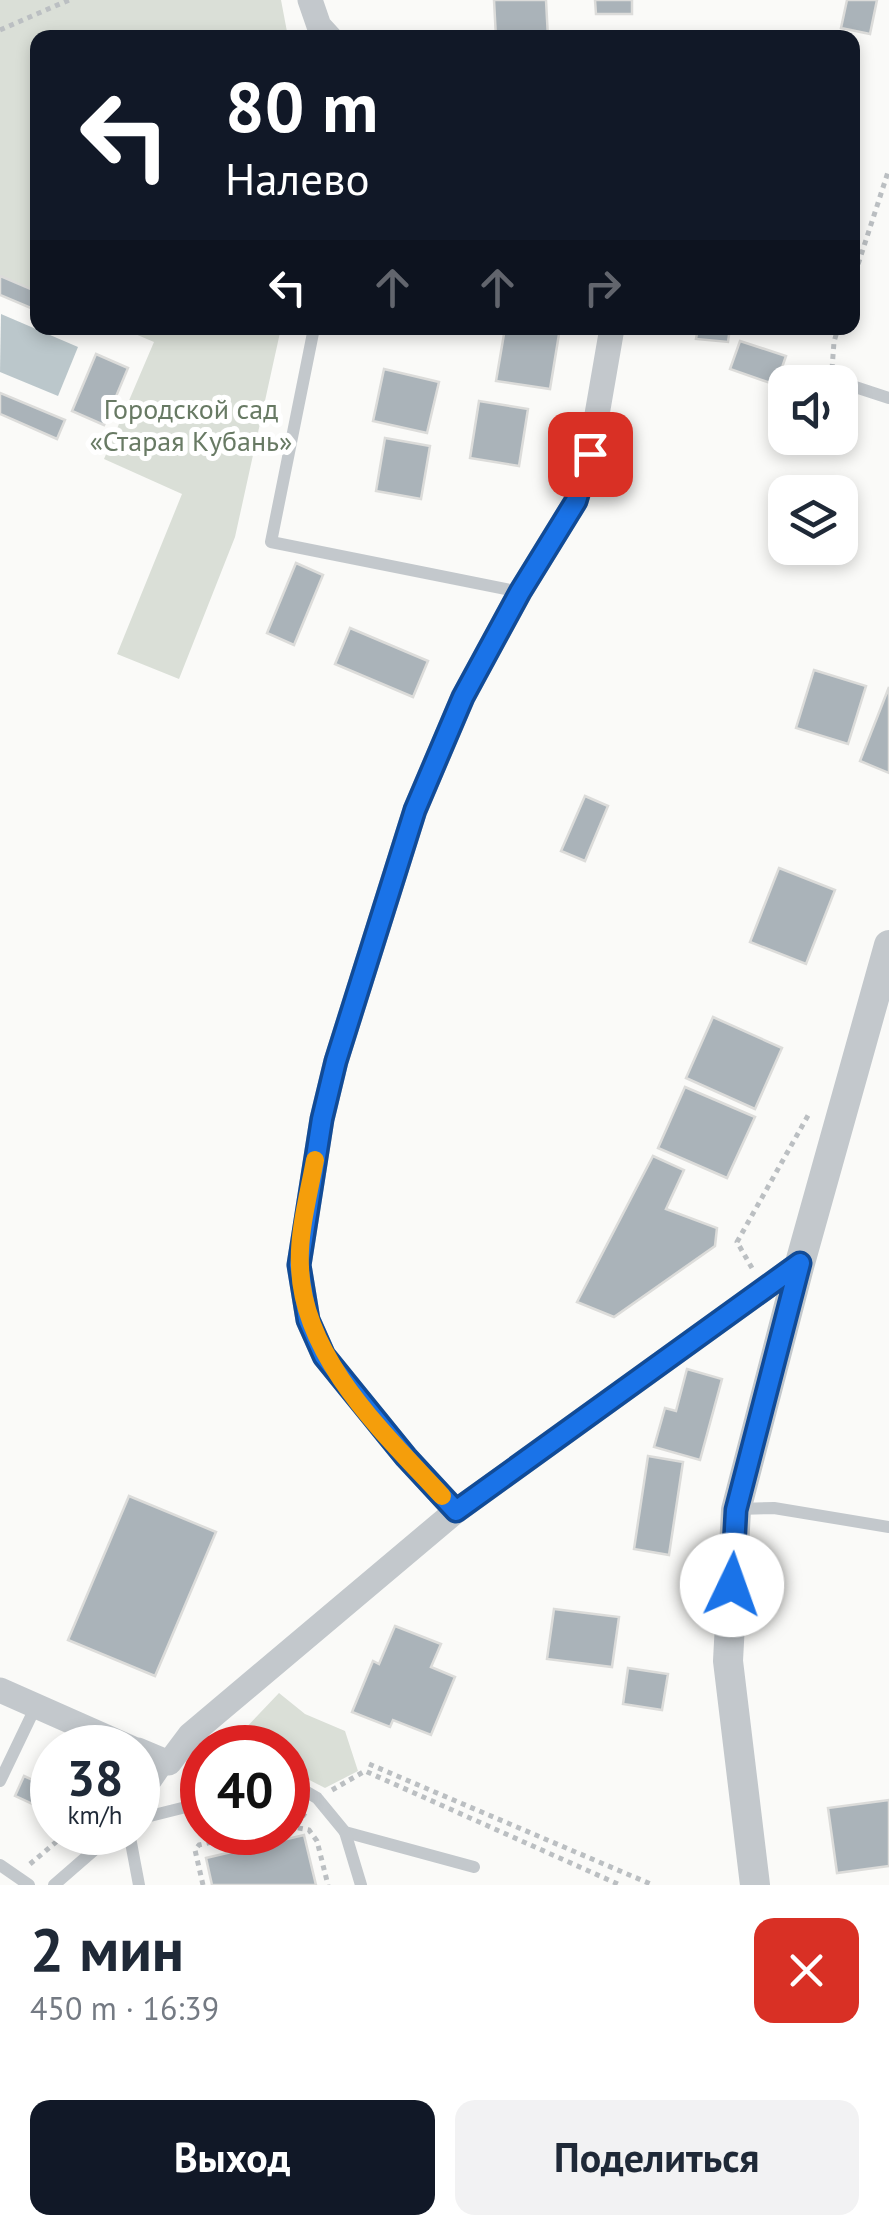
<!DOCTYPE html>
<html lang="ru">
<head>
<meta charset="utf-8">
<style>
  body { margin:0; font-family:"PT Sans",sans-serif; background:#f2f2f3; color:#1f2937; height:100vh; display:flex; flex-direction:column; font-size:38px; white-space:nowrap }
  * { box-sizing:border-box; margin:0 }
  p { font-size:32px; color:#747a83 }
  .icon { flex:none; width:55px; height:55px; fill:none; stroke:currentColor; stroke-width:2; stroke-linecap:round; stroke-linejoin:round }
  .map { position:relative; height:1885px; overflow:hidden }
  .panel { display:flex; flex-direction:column; background:#fff; flex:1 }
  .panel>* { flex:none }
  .top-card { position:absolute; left:30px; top:30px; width:830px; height:305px; border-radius:20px; box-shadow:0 5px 15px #0003; background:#111827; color:#fff; overflow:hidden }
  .tools { position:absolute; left:768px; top:365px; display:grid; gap:20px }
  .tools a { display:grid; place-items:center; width:90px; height:90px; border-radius:20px; background:#fff; box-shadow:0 5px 15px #0003; font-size:50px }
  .speed { position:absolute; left:30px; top:1725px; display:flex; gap:20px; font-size:50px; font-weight:700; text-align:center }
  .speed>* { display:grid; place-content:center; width:130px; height:130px; border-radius:50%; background:#fff; box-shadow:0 5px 15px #0003; line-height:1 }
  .speed small { font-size:25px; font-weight:400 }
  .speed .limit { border:15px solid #d22; background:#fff; color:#111 }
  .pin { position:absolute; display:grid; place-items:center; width:85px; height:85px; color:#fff; margin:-42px; border-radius:20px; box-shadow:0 5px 15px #0006 }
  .me { position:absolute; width:110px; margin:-55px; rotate:3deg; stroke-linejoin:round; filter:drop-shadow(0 0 8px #0008) }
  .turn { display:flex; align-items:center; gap:35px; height:210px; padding:0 30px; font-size:45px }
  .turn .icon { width:130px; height:130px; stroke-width:2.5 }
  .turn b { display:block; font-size:70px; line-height:85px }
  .lanes { display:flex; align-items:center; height:95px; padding:0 30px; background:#0003; justify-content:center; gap:50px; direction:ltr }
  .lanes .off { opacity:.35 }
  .round { display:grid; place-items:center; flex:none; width:105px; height:105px; border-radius:20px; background:#f2f2f3 }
  .summary { display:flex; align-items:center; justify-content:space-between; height:170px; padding:0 30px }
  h1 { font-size:60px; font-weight:800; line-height:75px }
  .primary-button { display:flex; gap:20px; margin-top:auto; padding:20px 30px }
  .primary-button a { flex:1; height:115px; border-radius:20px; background:#111827; color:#fff; font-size:40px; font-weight:800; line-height:115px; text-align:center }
  .primary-button a+a { background:#f2f2f3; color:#1f2937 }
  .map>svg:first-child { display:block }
</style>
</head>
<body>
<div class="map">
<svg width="889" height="1885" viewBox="0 0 889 1885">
  <rect width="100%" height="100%" fill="#fafaf8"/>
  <g fill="#dadfd7">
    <polygon points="0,0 281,0 288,37 38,38 37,292 0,276"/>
    <polygon points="121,328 281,328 235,537 179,679 117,654 182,494 104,459 154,342"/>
    <polygon points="279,1693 305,1714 345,1731 358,1771 325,1788 288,1769 288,1748 250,1746 240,1734"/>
  </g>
  <polygon fill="#bbc7cb" points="1,314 78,347 58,396 0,372"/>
  <g fill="#aab3b9" stroke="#dcdcda" stroke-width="2.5">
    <polygon points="494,0 546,0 548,38 496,38"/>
    <polygon points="595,0 632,0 632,14 596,14"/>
    <polygon points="847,0 877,0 870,34 841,28"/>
    <polygon points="0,276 38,292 38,311 0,295"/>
    <polygon points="505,328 560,328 550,389 496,381"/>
    <polygon points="698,328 730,328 728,342 696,339"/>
    <polygon points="740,341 786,356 776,385 730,369"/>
    <polygon points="96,354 128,368 104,425 72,411"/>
    <polygon points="384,369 439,382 427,433 373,421"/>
    <polygon points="0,393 65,420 57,439 0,414"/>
    <polygon points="479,401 528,409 519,466 470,458"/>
    <polygon points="385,438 430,446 421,499 376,491"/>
    <polygon points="296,563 323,575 294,645 267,633"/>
    <polygon points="350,628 428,661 413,697 335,664"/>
    <polygon points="814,670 866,686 848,744 796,728"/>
    <polygon points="889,687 889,773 860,761"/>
    <polygon points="585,796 608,806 585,861 561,851"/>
    <polygon points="779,868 835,890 806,964 750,942"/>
    <polygon points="713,1017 782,1048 755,1109 686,1078"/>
    <polygon points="685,1087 755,1117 727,1178 658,1148"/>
    <polygon points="653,1156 684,1170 666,1209 717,1228 715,1246 614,1317 577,1302"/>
    <polygon points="687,1369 722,1379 700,1460 654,1447 665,1408 676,1411"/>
    <polygon points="648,1456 683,1462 669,1555 634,1549"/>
    <polygon points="129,1496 216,1532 155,1676 68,1640"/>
    <polygon points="554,1609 619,1617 612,1667 547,1659"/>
    <polygon points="395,1626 441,1644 431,1667 455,1677 431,1735 393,1720 390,1727 352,1712 373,1661 379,1664"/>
    <polygon points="628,1668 668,1674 662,1710 623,1704"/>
    <polygon points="24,1776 52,1789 52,1813 15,1796"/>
    <polygon points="889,1800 889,1866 837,1873 828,1808"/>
    <polygon points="304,1835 316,1885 212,1885 206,1858"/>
  </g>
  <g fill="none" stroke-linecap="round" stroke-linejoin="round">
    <g stroke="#bbbfc2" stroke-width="5" stroke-dasharray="5 5" stroke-linecap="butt">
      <polyline points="0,30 69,0"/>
      <polyline points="852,283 889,169"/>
      <polyline points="832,369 834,342 838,328"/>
      <polyline points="752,1268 737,1242 810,1112"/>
      <polyline points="369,1764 653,1885"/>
      <polyline points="332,1790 365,1771 620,1885"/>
      <polyline points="297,1825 305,1813"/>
      <polyline points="288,1826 309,1830 317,1841 328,1885"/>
      <polyline points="30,1864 68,1832"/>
      <polyline points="203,1885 195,1850 199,1845 255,1832"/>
    </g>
    <g stroke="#c3c8cc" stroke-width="12">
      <polyline points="314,328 271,542 520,592"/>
      <polyline points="843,383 889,398"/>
      <polyline points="738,1509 774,1508 889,1527"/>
      <polyline points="190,1735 224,1748"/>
      <polyline points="0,1781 36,1706"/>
      <polyline points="288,1781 317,1798 345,1832 474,1867"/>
      <polyline points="138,1808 169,1763"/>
      <polyline points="138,1819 202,1803"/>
      <polyline points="129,1832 139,1885"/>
      <polyline points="345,1832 361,1885"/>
      <polyline points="0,1865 29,1885"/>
      <polyline points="54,1885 115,1832"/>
    </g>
    <g stroke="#c3c8cc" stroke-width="25">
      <polyline points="310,0 319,26 330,38"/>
      <polyline points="456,1511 406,1457 324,1356 308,1320 299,1265 322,1119 336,1061 415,810 463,697 520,592 576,501 590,455 612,328"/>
      <polyline points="0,1690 131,1748"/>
      <polyline points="138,1750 169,1763 190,1735 456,1511 800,1263"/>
    </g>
    <polyline stroke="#c3c8cc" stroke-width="30" points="755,1885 728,1661 736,1510 800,1263 889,945"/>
  </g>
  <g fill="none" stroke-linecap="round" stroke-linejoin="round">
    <g stroke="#114b97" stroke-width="25">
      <polyline id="route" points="590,454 576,501 520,592 463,697 415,810 336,1061 322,1119 299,1265 308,1320 324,1356 406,1457 456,1511 800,1263 736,1510 732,1585"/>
    </g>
    <use href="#route" stroke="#1a73e8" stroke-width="18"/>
    <path stroke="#f59e0b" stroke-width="18" d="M315,1160C309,1193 298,1233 300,1267C303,1358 383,1432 442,1496"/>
  </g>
  <g text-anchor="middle" stroke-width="10" stroke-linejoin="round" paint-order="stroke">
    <g font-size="28" fill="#687a64" stroke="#fff">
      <text x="191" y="419">Городской сад<tspan x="191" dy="32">«Старая Кубань»</tspan></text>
    </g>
  </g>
</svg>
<div class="tools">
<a><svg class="icon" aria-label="sound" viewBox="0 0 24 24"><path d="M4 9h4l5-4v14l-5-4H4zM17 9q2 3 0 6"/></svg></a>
<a><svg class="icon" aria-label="layers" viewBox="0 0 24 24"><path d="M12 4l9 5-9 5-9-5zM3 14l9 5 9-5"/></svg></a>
</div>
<div class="speed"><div>38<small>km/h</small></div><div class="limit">40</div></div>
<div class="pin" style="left:590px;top:454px;background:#d93025"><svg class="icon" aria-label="arrive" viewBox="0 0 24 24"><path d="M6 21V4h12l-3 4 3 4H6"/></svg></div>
<svg class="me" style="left:732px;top:1585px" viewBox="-20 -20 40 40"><circle r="19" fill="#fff"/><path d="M0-13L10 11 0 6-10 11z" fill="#1a73e8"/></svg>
<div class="top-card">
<div class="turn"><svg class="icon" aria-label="left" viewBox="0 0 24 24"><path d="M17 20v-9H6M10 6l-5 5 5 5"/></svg><div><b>80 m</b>Налево</div></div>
<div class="lanes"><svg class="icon" aria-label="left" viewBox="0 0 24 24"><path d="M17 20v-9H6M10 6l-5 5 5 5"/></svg><svg class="icon off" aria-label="ahead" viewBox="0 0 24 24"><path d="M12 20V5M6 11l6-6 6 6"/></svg><svg class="icon off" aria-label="ahead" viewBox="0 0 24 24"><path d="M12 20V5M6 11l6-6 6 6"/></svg><svg class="icon off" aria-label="right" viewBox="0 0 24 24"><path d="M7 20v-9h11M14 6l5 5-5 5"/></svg></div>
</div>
</div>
<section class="panel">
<div class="summary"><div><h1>2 мин</h1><p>450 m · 16:39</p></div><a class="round" style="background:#d93025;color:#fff"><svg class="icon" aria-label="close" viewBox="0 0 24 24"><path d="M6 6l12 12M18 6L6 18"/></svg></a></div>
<div class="primary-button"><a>Выход</a><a>Поделиться</a></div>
</section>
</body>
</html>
